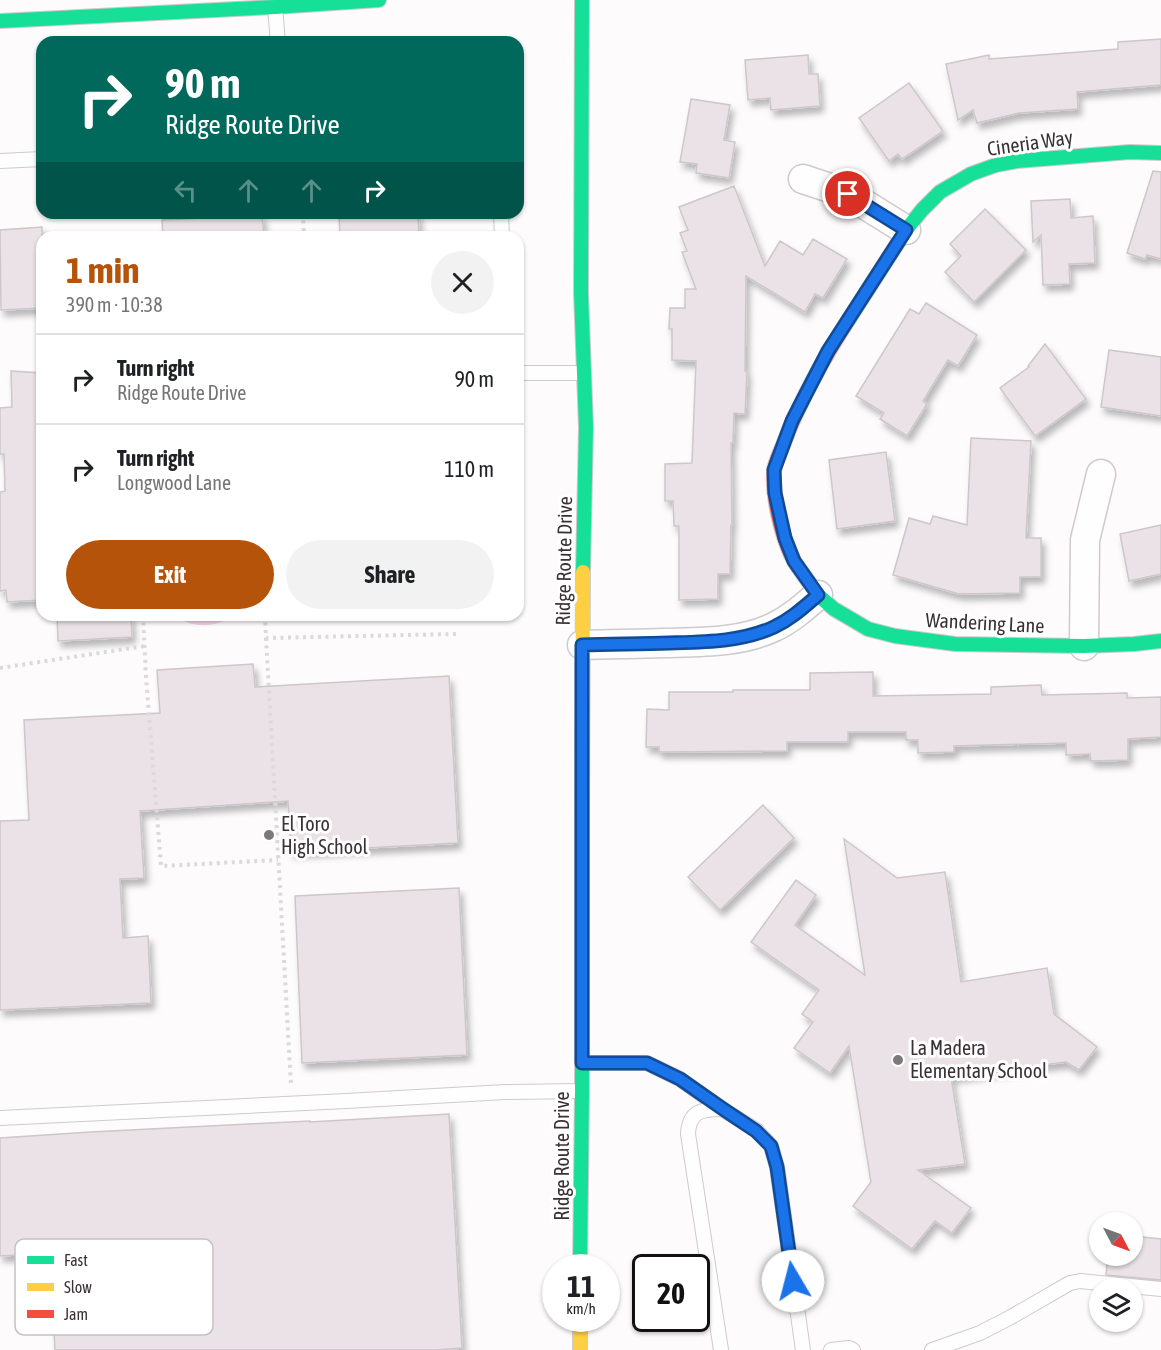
<!DOCTYPE html>
<html lang="en">
<head>
<meta charset="utf-8">
<style>
  body { margin:0; font-family:"Asap Condensed",sans-serif; background:#f2f2f2; color:#202124; height:100vh; display:flex; flex-direction:column; font-size:22px; white-space:nowrap }
  * { box-sizing:border-box; margin:0 }
  p { font-size:20px; color:#757577 }
  .icon { flex:none; width:33px; height:33px; fill:none; stroke:currentColor; stroke-width:2; stroke-linecap:round; stroke-linejoin:round }
  .map { position:relative; flex:1; overflow:hidden }
  .side { position:absolute; left:36px; top:231px; width:488px; height:390px; display:flex; flex-direction:column; background:#fff; border-radius:18px; box-shadow:0 2px 4px #0004 }
  .side>* { flex:none }
  .hud { position:absolute; left:36px; top:36px; width:488px; height:183px; border-radius:18px; box-shadow:0 2px 4px #0004; background:#00695c; color:#fff; overflow:hidden }
  .needle { width:39px; rotate:131deg }
  .controls { position:absolute; left:1089px; top:1212px; display:grid; gap:12px }
  .controls a { display:grid; place-items:center; width:54px; height:54px; border-radius:50%; background:#fff; box-shadow:0 2px 4px #0004; font-size:30px }
  .speed { position:absolute; left:542px; top:1254px; display:flex; gap:12px; font-size:30px; font-weight:700; text-align:center }
  .speed>* { display:grid; place-content:center; width:78px; height:78px; border-radius:50%; background:#fff; box-shadow:0 2px 4px #0004; line-height:1 }
  .speed small { font-size:15px; font-weight:400 }
  .speed .limit { border:3px solid #111; border-radius:9px; background:#fff; color:#111 }
  .pin { position:absolute; display:grid; place-items:center; width:51px; height:51px; color:#fff; margin:-26px; border:3px solid #fff; border-radius:50%; box-shadow:0 2px 6px #0007 }
  .me { position:absolute; width:66px; margin:-33px; rotate:352deg; stroke-linejoin:round; filter:drop-shadow(0 0 4px #0008) }
  .turn { display:flex; align-items:center; gap:21px; height:126px; padding:0 30px; font-size:27px }
  .turn .icon { width:78px; height:78px; stroke-width:2.5 }
  .turn b { display:block; font-size:42px; line-height:51px }
  .lanes { display:flex; align-items:center; height:57px; padding:0 30px; background:#0003; justify-content:center; gap:30px; direction:ltr }
  .lanes .off { opacity:.35 }
  .round { display:grid; place-items:center; flex:none; width:63px; height:63px; border-radius:32px; background:#f2f2f2 }
  .summary { display:flex; align-items:center; justify-content:space-between; height:102px; padding:0 30px }
  h1 { font-size:36px; font-weight:700; line-height:45px; color:#b45309 }
  .cta { display:flex; gap:12px; margin-top:auto; padding:12px 30px }
  .cta a { flex:1; height:69px; border-radius:36px; background:#b45309; color:#fff; font-size:24px; font-weight:700; line-height:69px; text-align:center }
  .cta a+a { background:#f2f2f2; color:#202124 }
  ul { padding:0; list-style:none }
  li { display:flex; align-items:center; gap:18px; height:90px; padding:0 30px; border-top:2px solid #e0e0e0 }
  li div { flex:1 }
  li b { display:block; font-size:22px }
  li em { font-style:normal }
  .map>svg:first-child { display:block }
</style>
</head>
<body>
<div class="map">
<svg width="1161" height="1350" viewBox="0 0 1161 1350">
  <defs>
    <filter id="shadow"><feDropShadow dx="3.5" dy="6" stdDeviation="3" flood-color="#0004"/></filter>
  </defs>
  <rect width="100%" height="100%" fill="#fdfbfc"/>
  <path fill="#f8d4e8" d="M172,615H235C214,629 192,628 172,615Z"/>
  <g fill="#eae2e6" stroke="#cdc7ca" stroke-width="1.5" filter="url(#shadow)">
    <polygon points="1161,39 1161,85 1077,92 1078,109 1019,113 977,123 973,110 958,120 946,64 989,55 989,59 1118,49 1118,42"/>
    <polygon points="808,55 809,74 818,74 820,106 771,110 770,98 748,100 745,60"/>
    <polygon points="909,83 943,131 902,159 898,154 889,161 859,118"/>
    <polygon points="691,99 730,105 724,140 735,142 729,178 696,173 697,164 680,162"/>
    <polygon points="1153,171 1161,172 1161,259 1147,255 1145,259 1127,253"/>
    <polygon points="734,186 765,266 780,241 803,255 813,239 847,259 823,298 815,294 805,312 746,276 745,371 747,372 745,414 734,413 733,443 731,443 732,525 731,525 730,574 718,574 718,599 679,600 679,526 674,526 673,501 665,501 665,464 692,463 696,361 672,360 672,329 669,329 670,308 685,308 685,289 696,289 682,252 687,251 680,233 688,230 679,207"/>
    <polygon points="1070,199 1071,218 1093,216 1095,263 1069,264 1070,284 1043,285 1041,235 1033,242 1031,201"/>
    <polygon points="985,209 1026,250 974,302 945,272 961,256 950,244"/>
    <polygon points="339,213 418,213 419,237 340,237"/>
    <polygon points="262,215 264,237 163,237 162,220"/>
    <polygon points="42,227 42,308 1,310 0,230"/>
    <polygon points="926,303 977,335 958,366 948,360 923,401 927,404 907,436 880,419 884,413 856,396 910,309 919,314"/>
    <polygon points="1045,344 1086,399 1035,436 1000,388 1029,367 1028,366"/>
    <polygon points="1109,350 1161,357 1161,416 1101,407"/>
    <polygon points="11,371 42,373 42,600 7,602 6,590 0,591 0,492 5,491 4,454 0,454 0,408 12,407"/>
    <polygon points="971,438 1031,441 1026,538 1041,538 1041,577 1020,577 1020,593 959,594 893,575 909,518 930,524 933,516 967,525"/>
    <polygon points="886,452 895,521 837,529 829,460"/>
    <polygon points="1161,525 1161,574 1129,581 1120,534"/>
    <polygon points="57,615 131,615 132,637 58,641"/>
    <polygon points="253,664 255,687 449,676 458,843 291,852 288,801 140,811 144,878 120,879 123,938 148,936 151,1003 0,1010 0,821 29,820 24,720 160,713 157,670"/>
    <polygon points="873,672 873,696 991,694 991,687 1041,685 1042,695 1127,693 1127,698 1161,697 1161,737 1128,739 1128,760 1091,761 1090,754 1066,755 1066,743 954,746 954,752 918,753 918,740 906,740 906,732 848,732 848,742 787,742 787,751 659,752 659,747 646,747 647,709 669,710 669,692 733,692 733,690 810,690 810,673"/>
    <polygon points="763,805 794,838 720,910 688,877"/>
    <polygon points="844,839 897,878 945,872 961,982 1047,968 1054,1014 1097,1047 1079,1070 1066,1062 951,1077 965,1164 918,1170 971,1208 952,1233 935,1221 912,1249 853,1206 871,1182 849,1046 830,1073 794,1048 813,1022 802,1014 819,990 751,942 796,880 816,895 795,925 865,975"/>
    <polygon points="459,888 467,1055 302,1063 295,896"/>
    <polygon points="449,1114 462,1348 435,1350 55,1350 50,1253 0,1256 0,1138 91,1132 310,1121 310,1122"/>
    <polygon points="1132,1236 1161,1239 1161,1280 1106,1275 1108,1256 1132,1256"/>
  </g>
  <g fill="none" stroke-linecap="round" stroke-linejoin="round">
    <g stroke="#cfcacd" stroke-width="16">
      <g id="lane">
        <polyline points="275,7 278,42"/>
        <polyline points="0,161 42,159"/>
        <polyline points="501,213 502,237"/>
        <polyline points="518,373 583,373"/>
        <polyline points="582,1063 647,1063 680,1079 722,1109 756,1130 771,1146 777,1167 803,1350"/>
        <polyline points="0,1118 346,1101 505,1092 582,1091"/>
        <path d="M721,1350L688,1134C689,1111 702,1109 722,1109"/>
        <polyline points="831,1350 849,1348 853,1350"/>
        <polyline points="932,1350 980,1333 1011,1317 1070,1283 1080,1281 1161,1289"/>
      </g>
    </g>
    <g stroke="#cfcacd" stroke-width="31">
      <g id="street">
        <polyline points="803,179 848,194 906,230"/>
        <path d="M582,645C609,644 637,644 665,643C701,642 741,643 774,627C791,619 804,607 818,595"/>
        <polyline points="1084,646 1085,540 1101,474"/>
      </g>
    </g>
    <g stroke="#cfcacd" stroke-width="16">
      <g id="fast">
        <polyline points="582,0 581,293 586,427 583,572"/>
        <polyline points="0,21 275,7 379,0"/>
        <polyline points="849,319 906,230 922,210 940,192 971,174 996,165 1017,161 1130,152 1161,153"/>
        <polyline points="798,567 818,595 834,609 868,629 895,636 955,644 1084,646 1134,644 1161,641"/>
        <polyline points="580,1268 582,1091 582,808"/>
      </g>
    </g>
    <g stroke="#cfcacd" stroke-width="16">
      <g id="slow">
        <polyline points="582,808 583,572"/>
        <polyline points="580,1318 580,1350"/>
      </g>
    </g>
    <g stroke="#cfcacd" stroke-width="16">
      <path id="jam" d="M798,567C783,546 772,497 774,471C775,462 780,453 783,445C800,400 823,359 849,319"/>
    </g>
    <g stroke="#dcd9da" stroke-width="4" stroke-dasharray="3 4.5" stroke-linecap="butt">
      <polyline points="303,213 304,237"/>
      <polyline points="143,615 146,677 161,866 278,860"/>
      <polyline points="265,615 266,638 456,634"/>
      <polyline points="266,638 291,1085"/>
      <polyline points="0,668 145,646"/>
    </g>
    <use href="#lane" stroke="#fffeff" stroke-width="14"/>
    <use href="#street" stroke="#fffeff" stroke-width="28"/>
    <use href="#fast" stroke="#16e098" stroke-width="14"/>
    <use href="#slow" stroke="#ffcf43" stroke-width="14"/>
    <use href="#jam" stroke="#f24e42" stroke-width="14"/>
  </g>
  <g fill="none" stroke-linecap="round" stroke-linejoin="round">
    <g stroke="#114b97" stroke-width="15">
      <path id="route" d="M793,1281L777,1167L771,1146L756,1131L723,1109L680,1079L647,1063H582V645C611,644 640,644 669,643C704,642 742,642 774,627C791,619 804,607 818,595L794,561L785,538L775,493L774,470L792,421L828,351L906,230L848,194"/>
    </g>
    <use href="#route" stroke="#1a73e8" stroke-width="10"/>
  </g>
  <g fill="#7e787b" stroke="#fff" stroke-width="2">
    <circle cx="269" cy="835" r="6"/>
    <circle cx="898" cy="1060" r="6"/>
  </g>
  <g text-anchor="middle" stroke-width="6" stroke-linejoin="round" paint-order="stroke">
    <g font-size="20" fill="#3a3135" stroke="#fff">
      <text transform="translate(1030 143) rotate(-8)" y="7">Cineria Way</text>
      <text transform="translate(564 561) rotate(-89)" y="7">Ridge Route Drive</text>
      <text transform="translate(985 623) rotate(3)" y="7">Wandering Lane</text>
      <text transform="translate(562 1156) rotate(-90)" y="7">Ridge Route Drive</text>
    </g>
    <g font-size="20" fill="#3a3135" stroke="#fff" text-anchor="start">
      <text x="281" y="831">El Toro<tspan x="281" dy="23">High School</tspan></text>
      <text x="910" y="1055">La Madera<tspan x="910" dy="23">Elementary School</tspan></text>
    </g>
  </g>
  <rect x="15" y="1239" width="198" height="96" rx="9" fill="#fff" stroke="#c4c1c2" stroke-width="1.5"/>
  <rect x="27" y="1256" width="27" height="8" fill="#16e098"/>
  <rect x="27" y="1283" width="27" height="8" fill="#ffcf43"/>
  <rect x="27" y="1310" width="27" height="8" fill="#f24e42"/>
  <g font-size="16" fill="#3a3135">
    <text x="64" y="1266">Fast</text>
    <text x="64" y="1293">Slow</text>
    <text x="64" y="1320">Jam</text>
  </g>
</svg>
<div class="controls">
<a><svg class="needle" viewBox="-14 -14 28 28"><path d="M0-13l5 13h-10z" fill="#e53935"/><path d="M0 13l5-13h-10z" fill="#757577"/></svg></a>
<a><svg class="icon" aria-label="layers" viewBox="0 0 24 24"><path d="M12 4l9 5-9 5-9-5zM3 14l9 5 9-5"/></svg></a>
</div>
<div class="speed"><div>11<small>km/h</small></div><div class="limit">20</div></div>
<div class="pin" style="left:848px;top:194px;background:#d93025"><svg class="icon" aria-label="arrive" viewBox="0 0 24 24"><path d="M6 21V4h12l-3 4 3 4H6"/></svg></div>
<svg class="me" style="left:793px;top:1281px" viewBox="-20 -20 40 40"><circle r="19" fill="#fff"/><path d="M0-13L10 11 0 6-10 11z" fill="#1a73e8"/></svg>
<div class="hud">
<div class="turn"><svg class="icon" aria-label="right" viewBox="0 0 24 24"><path d="M7 20v-9h11M14 6l5 5-5 5"/></svg><div><b>90 m</b>Ridge Route Drive</div></div>
<div class="lanes"><svg class="icon off" aria-label="left" viewBox="0 0 24 24"><path d="M17 20v-9H6M10 6l-5 5 5 5"/></svg><svg class="icon off" aria-label="ahead" viewBox="0 0 24 24"><path d="M12 20V5M6 11l6-6 6 6"/></svg><svg class="icon off" aria-label="ahead" viewBox="0 0 24 24"><path d="M12 20V5M6 11l6-6 6 6"/></svg><svg class="icon" aria-label="right" viewBox="0 0 24 24"><path d="M7 20v-9h11M14 6l5 5-5 5"/></svg></div>
</div>
<section class="side">
<div class="summary"><div><h1>1 min</h1><p>390 m · 10:38</p></div><a class="round"><svg class="icon" aria-label="close" viewBox="0 0 24 24"><path d="M6 6l12 12M18 6L6 18"/></svg></a></div>
<ul>
<li><svg class="icon" aria-label="right" viewBox="0 0 24 24"><path d="M7 20v-9h11M14 6l5 5-5 5"/></svg><div><b>Turn right</b><p>Ridge Route Drive</p></div><em>90 m</em></li>
<li><svg class="icon" aria-label="right" viewBox="0 0 24 24"><path d="M7 20v-9h11M14 6l5 5-5 5"/></svg><div><b>Turn right</b><p>Longwood Lane</p></div><em>110 m</em></li>
</ul>
<div class="cta"><a>Exit</a><a>Share</a></div>
</section>
</div>
</body>
</html>
